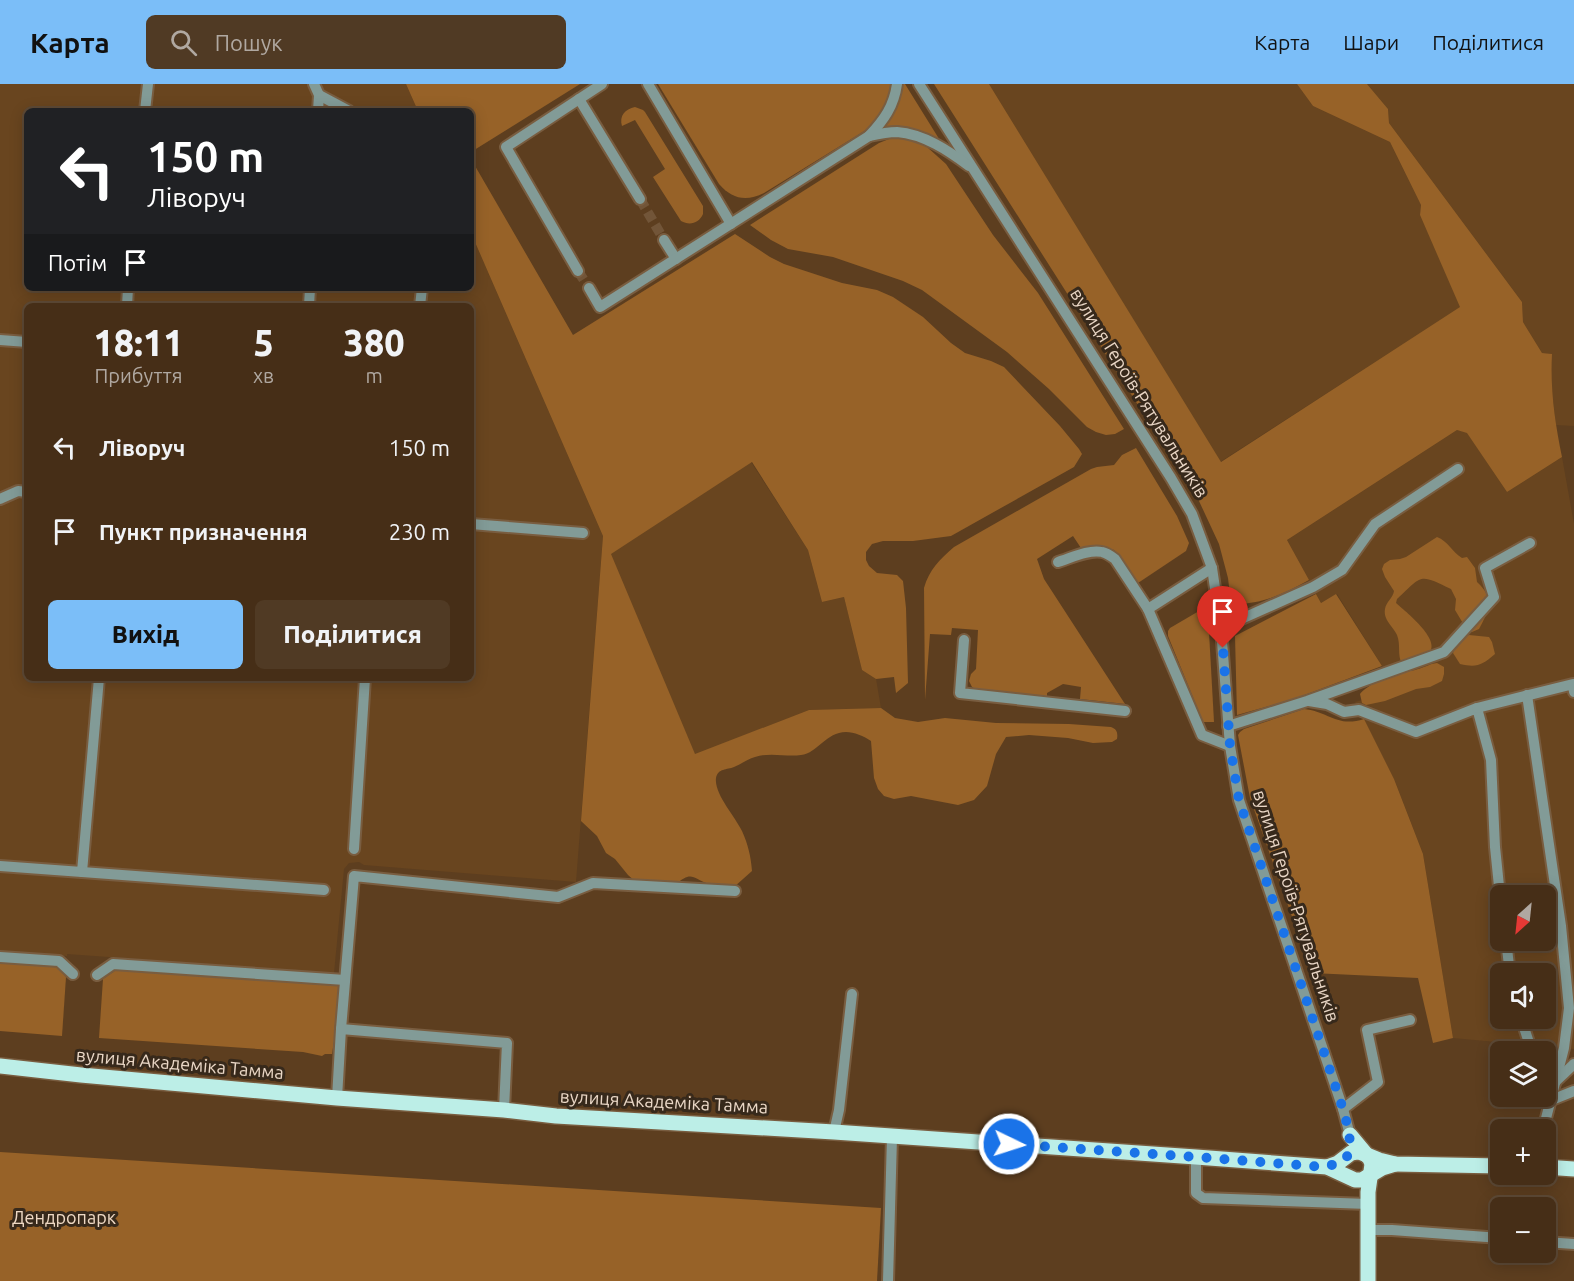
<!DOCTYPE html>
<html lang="uk">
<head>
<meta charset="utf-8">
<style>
  body { margin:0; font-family:Ubuntu,sans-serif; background:#503a24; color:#f1f3f6; height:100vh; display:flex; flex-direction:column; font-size:22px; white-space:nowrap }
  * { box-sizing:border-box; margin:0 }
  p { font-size:20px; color:#b0a8a1 }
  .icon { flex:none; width:33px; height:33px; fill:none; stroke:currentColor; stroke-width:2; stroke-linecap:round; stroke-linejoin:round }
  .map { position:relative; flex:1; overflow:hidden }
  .sheet { position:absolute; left:24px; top:219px; width:450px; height:378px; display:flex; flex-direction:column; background:#462e17; border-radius:9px; box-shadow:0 3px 15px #0003,0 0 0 2px #5e4a36 }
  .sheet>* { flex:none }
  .banner { position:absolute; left:24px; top:24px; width:450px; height:183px; border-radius:9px; box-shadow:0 3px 15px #0003,0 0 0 2px #5e4a36; background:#202124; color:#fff; overflow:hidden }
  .needle { width:39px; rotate:207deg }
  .tools { position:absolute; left:1490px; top:801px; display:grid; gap:12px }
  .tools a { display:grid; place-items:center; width:66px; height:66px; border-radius:9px; background:#462e17; box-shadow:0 3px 15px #0003,0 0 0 2px #5e4a36; font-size:30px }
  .pin { position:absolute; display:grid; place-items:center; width:51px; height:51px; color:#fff; margin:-62px -26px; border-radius:50% 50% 50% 0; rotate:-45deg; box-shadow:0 0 6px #0007 }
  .pin .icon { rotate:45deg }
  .me { position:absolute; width:66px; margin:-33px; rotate:94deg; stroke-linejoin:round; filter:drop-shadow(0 0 4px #0008) }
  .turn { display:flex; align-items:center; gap:21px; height:126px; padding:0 24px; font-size:27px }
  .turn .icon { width:78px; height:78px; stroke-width:2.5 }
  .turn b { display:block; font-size:42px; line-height:51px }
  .then { display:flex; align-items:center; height:57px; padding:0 24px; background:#0003; gap:12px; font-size:22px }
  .eta { display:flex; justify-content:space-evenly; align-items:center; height:102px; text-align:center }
  .eta b { font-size:36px; font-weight:800; line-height:42px }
  .cta { display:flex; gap:12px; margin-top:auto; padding:12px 24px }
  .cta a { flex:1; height:69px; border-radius:9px; background:#7bbef8; color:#111; font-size:24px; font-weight:800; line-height:69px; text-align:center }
  .cta a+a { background:#503a24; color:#f1f3f6 }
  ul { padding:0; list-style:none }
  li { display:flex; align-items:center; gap:18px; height:84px; padding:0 24px }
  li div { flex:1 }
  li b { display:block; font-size:22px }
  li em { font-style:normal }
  header { display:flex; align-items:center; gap:36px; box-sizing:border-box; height:84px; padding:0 30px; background:#7bbef8; color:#111 }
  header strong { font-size:28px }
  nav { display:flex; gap:33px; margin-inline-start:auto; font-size:21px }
  .search { width:420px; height:54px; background:#503a24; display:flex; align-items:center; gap:15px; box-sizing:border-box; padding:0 21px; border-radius:9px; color:#b0a8a1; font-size:22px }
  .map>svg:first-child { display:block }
</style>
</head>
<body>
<header>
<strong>Карта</strong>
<div class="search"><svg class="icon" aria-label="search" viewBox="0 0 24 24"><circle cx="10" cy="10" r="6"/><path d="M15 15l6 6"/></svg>Пошук</div>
<nav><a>Карта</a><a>Шари</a><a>Поділитися</a></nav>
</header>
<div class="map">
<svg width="1574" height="1197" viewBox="0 0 1574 1197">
  <rect width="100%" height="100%" fill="#5d3e1f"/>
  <g fill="#69451f" fill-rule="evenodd">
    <path d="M0,0H406L418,27H27V204H471V149L603,452L576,798L364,781L359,778L349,779L344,785L334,889L67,870V872L0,868ZM27,222H471V594H27Z"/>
    <polygon points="989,0 1297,0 1313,22 1390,58 1421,121 1420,131 1461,223 1220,378"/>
    <polygon points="1367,0 1574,0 1574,342 1556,341 1550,294 1551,270 1542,269 1523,238 1522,218 1389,39 1388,25"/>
    <path d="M1457,346L1467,348L1507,408L1562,373L1574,440V965L1453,954L1423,770L1394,695L1355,618L1397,606L1337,510L1321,519L1287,456ZM1500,812H1545V856H1500ZM1500,890H1545V934H1500Z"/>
    <polygon points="751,378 808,466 822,518 844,513 862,586 876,595 881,624 809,626 695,671 610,470"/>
  </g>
  <g fill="#976228">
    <polygon points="406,0 580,0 471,68 471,27 418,27"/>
    <path d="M658,0H891L889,13L885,25L871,43L764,109C746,118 732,115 719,100Z"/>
    <path d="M903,0H905L941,58C919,47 910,44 886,42L898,17Z"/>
    <path d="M934,0H989L1221,378L1460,223L1420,131L1421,121L1390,58L1313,22L1297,0H1367L1388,25L1389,39L1522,218L1523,238L1542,269L1552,270C1550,305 1555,339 1562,373L1507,408L1467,349L1457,346L1287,456L1309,496C1284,510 1260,521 1231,520L1228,494L1219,460L1199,417Z"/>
    <path d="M635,23L643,26L645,28L703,122V130C699,139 690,142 681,137L653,93L665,85L635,36L622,42C619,32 625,25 635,23Z"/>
    <polygon points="889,55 903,55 916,57 927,63 946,80 993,151 1038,209 1124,345 1115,350 1106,351 1096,348 1087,343 1049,305 1007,268 922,206 903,197 833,173 788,165 771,156 750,141 879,59"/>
    <path d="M471,75L573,251L735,150L770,173L784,180L842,199L877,206L893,213L923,233L951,259L965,269L991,277L1004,283L1060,342L1079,365L1082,370L1074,383L951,452L913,457H883L872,460L866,468V476L869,482L877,489L897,491L903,497L906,524L908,599L896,609L894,593L876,595L862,586L844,513L822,518L808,466L752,378L611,470L695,670L809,626L881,624L895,634L918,638L945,634L996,639L1069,640L1111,643C1117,645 1118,649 1117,655L1112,658L1093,659L1068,654L1029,651L1006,653L996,670L987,702L974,716L958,721L911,712L894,715L884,712L878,705L874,694L871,657C864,652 854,648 846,648C826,648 818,669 801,671C786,673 770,668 755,673C748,675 741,680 734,683C727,686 718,684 716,694C714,710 735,732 742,747C748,760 751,773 752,787L734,803C726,802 716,803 709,800C692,794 692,786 675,801L637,799L628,791L615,775L606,769L597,752L581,737L603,452L471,149Z"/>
    <path d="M1136,364L1177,432L1189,459L1186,467L1138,499L1114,466L1098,462L1081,464L1073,452L1037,475L1044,495L1125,620L1080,615L1081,603L1063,600L1047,609V612L1037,614L1024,610L977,607L972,603L969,597L971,590L976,585L978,546L952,544L951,551L930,550L925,616L924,504C929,486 940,475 954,463L1091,385L1097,383L1114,381L1122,371Z"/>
    <path d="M1437,453C1448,457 1452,468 1462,474L1467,473L1475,484L1477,498C1495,514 1489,527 1479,545L1472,548L1467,546L1455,526L1456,515L1451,505C1418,489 1423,491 1397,515L1396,519C1405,527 1442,556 1429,569C1424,573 1408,578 1402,580C1397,571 1401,561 1397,551C1393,542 1383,536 1385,525C1386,518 1393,514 1394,507L1385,493L1382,485L1384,480L1390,476L1400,475L1406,473Z"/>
    <polygon points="1316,510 1321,519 1336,510 1382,582 1294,615 1237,631 1235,552"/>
    <polygon points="1199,527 1208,530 1214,638 1203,638 1168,552 1168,547 1170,544"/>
    <path d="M1469,551L1489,553L1492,558L1495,570C1482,581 1477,584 1460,580L1453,569L1458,556Z"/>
    <path d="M1437,579L1444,583V590L1442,597L1430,603L1416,605L1385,617L1366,621L1362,619L1360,610C1365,603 1386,592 1394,590C1402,587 1410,588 1418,585C1426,583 1429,580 1437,579Z"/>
    <path d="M1304,625C1328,627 1337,644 1364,635L1394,695L1423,770L1453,954L1433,959L1418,894L1312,889L1250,714L1238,651L1240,648L1244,645Z"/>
    <polygon points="0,875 57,882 66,893 62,952 0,947"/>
    <polygon points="116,886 149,888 162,886 209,891 211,892 259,896 266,893 339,902 336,931 337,939 332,970 325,970 322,972 303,968 99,954 103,895"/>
    <polygon points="0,1068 881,1124 877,1197 0,1197"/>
  </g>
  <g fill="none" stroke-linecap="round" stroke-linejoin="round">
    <g stroke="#725538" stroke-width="10" stroke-dasharray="10 5" stroke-linecap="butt">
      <polyline points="640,115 664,156"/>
      <polyline points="578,187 589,204"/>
    </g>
    <g stroke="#795d40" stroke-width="14">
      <g id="minor">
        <polyline points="314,0 319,11 318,27"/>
        <polyline points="648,0 731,140"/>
        <polyline points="919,0 1171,394 1192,430 1212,484 1221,544 1230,662 1239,716 1343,1025 1350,1051"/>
        <polyline points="319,11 349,27"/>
        <polyline points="579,15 640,115"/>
        <polyline points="145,27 148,0"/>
        <path d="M869,52C884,36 894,22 897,0"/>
        <polyline points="664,156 676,175"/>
        <polyline points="578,187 506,63 602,0"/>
        <path d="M589,204L600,223L869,52C878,50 888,48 897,48C924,50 949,67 969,82"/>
        <polyline points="127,222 128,204"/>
        <polyline points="309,222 310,204"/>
        <polyline points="420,222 422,204"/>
        <polyline points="0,256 27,258"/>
        <polyline points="0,415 18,407 27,408"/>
        <polyline points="471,440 583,449"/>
        <path d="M1058,478C1071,474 1089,465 1102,468C1107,469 1111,472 1115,475L1148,525"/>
        <polyline points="1212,484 1148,525 1202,651 1230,662"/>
        <polyline points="1221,544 1313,503 1342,486 1375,440 1458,385"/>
        <polyline points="964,556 960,609 1125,627"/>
        <polyline points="1527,611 1561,842 1569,924 1564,964 1543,1046"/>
        <polyline points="1309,617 1327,620 1344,628 1359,626 1416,648 1477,624 1491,676 1495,763 1500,812"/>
        <polyline points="1477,624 1573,600 1574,608"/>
        <polyline points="1228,642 1307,617 1444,568 1494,513 1485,484 1530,459"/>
        <polyline points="354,765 365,594"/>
        <polyline points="0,782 82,788 99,594"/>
        <polyline points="82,788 324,806"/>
        <polyline points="1506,856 1510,890"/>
        <polyline points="0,873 59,877 73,890"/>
        <polyline points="97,891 113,880 345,896"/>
        <polyline points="1521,934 1532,968"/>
        <polyline points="341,945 354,792 558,813 593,799 735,807"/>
        <polyline points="1555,998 1574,980"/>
        <polyline points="337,1014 341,945 507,959 504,1026"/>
        <polyline points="1548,1014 1549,1017 1574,1007"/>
        <polyline points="1343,1025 1378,998 1367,946 1410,936"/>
        <polyline points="834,1048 839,1026 852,910"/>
        <polyline points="1196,1073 1196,1109 1203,1114 1368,1120"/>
        <polyline points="1368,1146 1392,1146 1500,1154"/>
        <polyline points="1545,1158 1574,1160"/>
        <polyline points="888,1197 892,1053"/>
      </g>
    </g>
    <g stroke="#795d40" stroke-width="18">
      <g id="major">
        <polyline points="0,982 81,991 337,1014 504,1026 556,1032 834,1048 1196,1073 1327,1083 1355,1096 1362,1096 1382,1084 1395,1080"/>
        <polyline points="1350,1051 1370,1075 1372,1080 1368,1108 1368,1197"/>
        <polyline points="1327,1083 1338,1079 1351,1069 1357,1068 1362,1069 1379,1076 1395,1080 1500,1082"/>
        <polyline points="1545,1083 1574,1085"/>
      </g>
    </g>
    <use href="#minor" stroke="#829b97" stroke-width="10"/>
    <use href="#major" stroke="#bceee7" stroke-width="15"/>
  </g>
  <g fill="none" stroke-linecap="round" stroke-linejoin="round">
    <polyline stroke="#1a73e8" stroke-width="10" stroke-dasharray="0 18" points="1009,1060 1196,1073 1325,1083 1338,1079 1347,1073 1350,1051 1343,1025 1239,716 1230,662 1223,564"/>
  </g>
  <g text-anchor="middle" stroke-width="6" stroke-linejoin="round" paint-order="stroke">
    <g font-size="18" fill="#ead7c6" stroke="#37291b">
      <text transform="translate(1139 309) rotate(58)" y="6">вулиця Героїв-Рятувальників</text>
      <text transform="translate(1296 822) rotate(72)" y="6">вулиця Героїв-Рятувальників</text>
      <text transform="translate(180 980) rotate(5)" y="6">вулиця Академіка Тамма</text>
      <text transform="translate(664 1018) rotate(3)" y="6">вулиця Академіка Тамма</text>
    </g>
    <g font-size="18" fill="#efd9c4" stroke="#37291b">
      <text x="64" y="1140">Дендропарк</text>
    </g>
  </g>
</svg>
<div class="tools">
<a><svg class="needle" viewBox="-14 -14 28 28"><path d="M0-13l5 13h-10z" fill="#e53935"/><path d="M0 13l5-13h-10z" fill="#b0a8a1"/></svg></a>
<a><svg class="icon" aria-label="sound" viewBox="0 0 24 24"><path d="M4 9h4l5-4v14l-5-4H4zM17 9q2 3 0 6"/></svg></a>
<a><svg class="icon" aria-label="layers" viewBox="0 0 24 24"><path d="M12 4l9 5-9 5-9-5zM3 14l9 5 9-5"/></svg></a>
<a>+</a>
<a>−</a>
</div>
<div class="pin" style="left:1223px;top:564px;background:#d93025"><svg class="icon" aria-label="arrive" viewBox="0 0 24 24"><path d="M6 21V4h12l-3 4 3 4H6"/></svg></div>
<svg class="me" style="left:1009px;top:1060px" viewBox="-20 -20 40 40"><circle r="17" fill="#1a73e8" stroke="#fff" stroke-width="3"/><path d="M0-11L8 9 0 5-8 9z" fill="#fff"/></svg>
<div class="banner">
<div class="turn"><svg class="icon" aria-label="left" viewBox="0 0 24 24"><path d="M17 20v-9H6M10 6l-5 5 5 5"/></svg><div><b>150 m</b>Ліворуч</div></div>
<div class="then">Потім<svg class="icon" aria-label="arrive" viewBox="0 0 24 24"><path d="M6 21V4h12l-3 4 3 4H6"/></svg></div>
</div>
<section class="sheet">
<div class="eta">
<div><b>18:11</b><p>Прибуття</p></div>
<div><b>5</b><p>хв</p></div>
<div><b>380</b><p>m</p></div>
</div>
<ul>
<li><svg class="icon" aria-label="left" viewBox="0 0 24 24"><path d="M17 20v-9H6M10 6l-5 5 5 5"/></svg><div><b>Ліворуч</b></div><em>150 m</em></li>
<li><svg class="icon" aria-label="arrive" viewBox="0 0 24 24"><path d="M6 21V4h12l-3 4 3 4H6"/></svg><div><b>Пункт призначення</b></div><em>230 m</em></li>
</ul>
<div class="cta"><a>Вихід</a><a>Поділитися</a></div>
</section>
</div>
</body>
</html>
